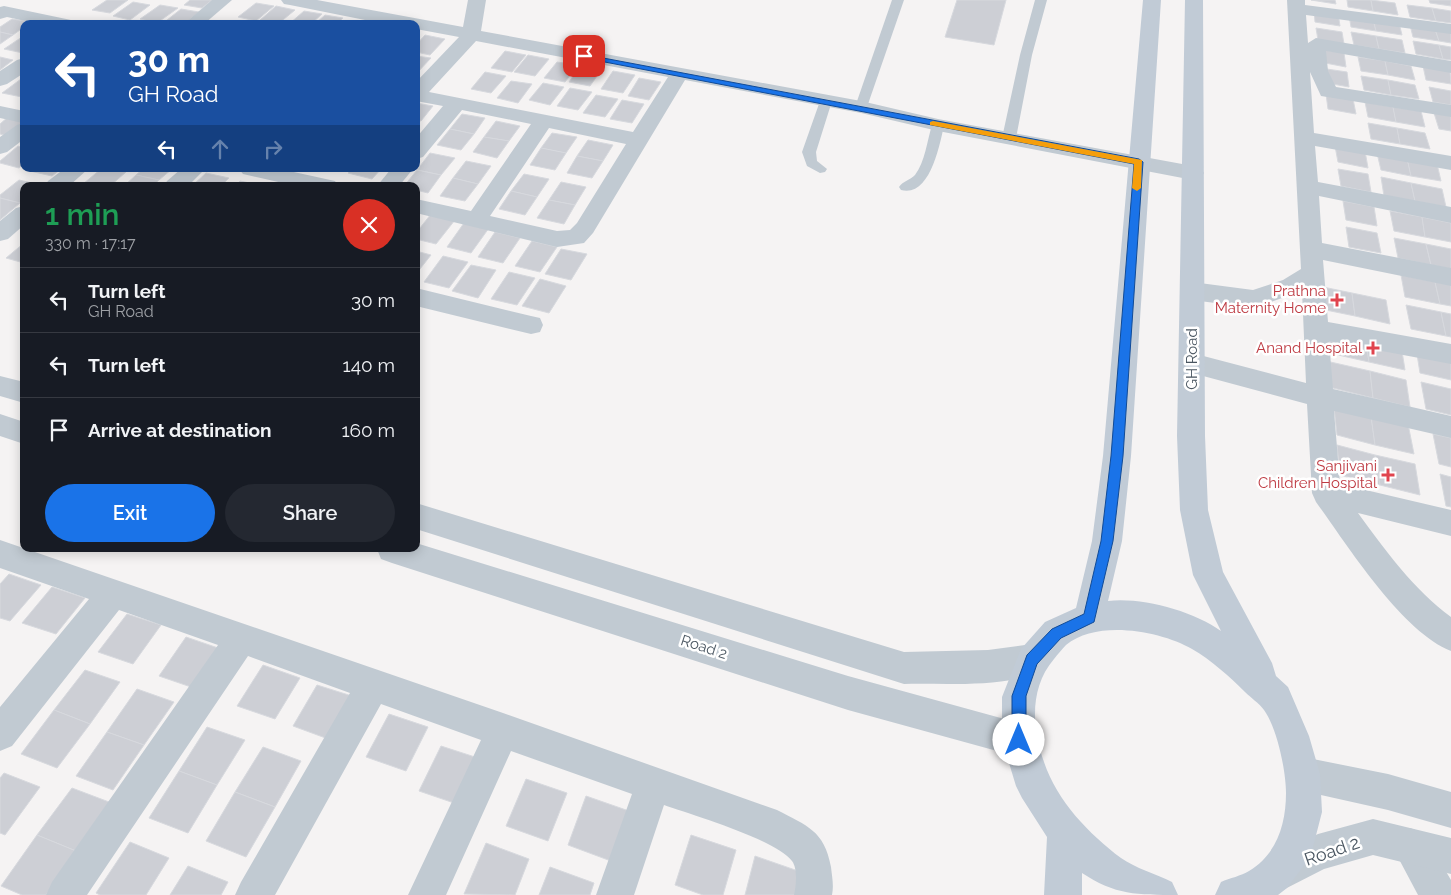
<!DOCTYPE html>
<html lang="en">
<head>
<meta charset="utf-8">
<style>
  body { margin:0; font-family:Raleway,sans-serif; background:#242831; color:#f1f3f6; height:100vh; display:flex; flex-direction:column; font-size:19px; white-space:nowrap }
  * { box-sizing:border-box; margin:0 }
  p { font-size:16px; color:#9ea1a6 }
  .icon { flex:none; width:28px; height:28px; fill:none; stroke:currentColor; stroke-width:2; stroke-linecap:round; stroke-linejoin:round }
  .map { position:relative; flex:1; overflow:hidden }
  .details { position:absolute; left:20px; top:182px; width:400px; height:370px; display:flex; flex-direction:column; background:#171b24; border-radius:10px; box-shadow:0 2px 12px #0003 }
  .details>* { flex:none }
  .banner { position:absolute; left:20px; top:20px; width:400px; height:152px; border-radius:10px; box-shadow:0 2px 12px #0003; background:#1a4fa0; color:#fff; overflow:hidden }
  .pin { position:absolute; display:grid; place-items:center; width:42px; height:42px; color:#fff; margin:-21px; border-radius:10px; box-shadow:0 2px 8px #0006 }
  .me { position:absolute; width:55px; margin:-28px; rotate:0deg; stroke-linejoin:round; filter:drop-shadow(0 0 4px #0008) }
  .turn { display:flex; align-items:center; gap:18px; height:105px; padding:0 25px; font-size:22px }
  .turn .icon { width:65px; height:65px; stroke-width:2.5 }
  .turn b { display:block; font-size:35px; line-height:42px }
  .lanes { display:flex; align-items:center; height:48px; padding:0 25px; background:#0003; justify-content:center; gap:25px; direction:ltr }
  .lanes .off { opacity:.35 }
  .round { display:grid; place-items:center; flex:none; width:52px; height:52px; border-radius:26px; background:#242831 }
  .overview { display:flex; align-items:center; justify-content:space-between; height:85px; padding:0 25px }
  h1 { font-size:30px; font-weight:600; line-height:38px; color:#1e9e55 }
  .cta { display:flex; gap:10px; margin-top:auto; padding:10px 25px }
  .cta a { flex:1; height:58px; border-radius:30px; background:#1a73e8; color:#fff; font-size:20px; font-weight:600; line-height:58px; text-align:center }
  .cta a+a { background:#242831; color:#f1f3f6 }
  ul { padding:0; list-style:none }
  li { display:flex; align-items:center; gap:15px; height:65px; padding:0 25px; border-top:1px solid #363941 }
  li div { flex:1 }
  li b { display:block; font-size:19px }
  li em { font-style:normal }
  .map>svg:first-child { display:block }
</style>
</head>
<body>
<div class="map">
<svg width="1451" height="895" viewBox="0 0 1451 895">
  <rect width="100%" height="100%" fill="#f5f3f3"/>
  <g fill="#cdcfd5" stroke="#d7d9de">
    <polygon points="107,0 128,0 110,13 92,10"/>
    <polygon points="190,0 212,0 202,8 184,5"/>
    <polygon points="957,0 1006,0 994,45 945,37"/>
    <polygon points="1335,0 1336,4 1311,0"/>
    <polygon points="1347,0 1371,0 1373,11 1348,7"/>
    <polygon points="1371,0 1395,3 1398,15 1373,11"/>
    <polygon points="1429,0 1451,0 1451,6 1430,3"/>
    <polygon points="133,2 150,5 130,20 113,16"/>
    <polygon points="256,3 274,6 256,21 238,17"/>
    <polygon points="160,5 178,8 157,23 140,19"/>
    <polygon points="1407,5 1432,8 1436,21 1410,17"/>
    <polygon points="276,6 295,10 278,24 259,21"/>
    <polygon points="1432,8 1451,11 1451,23 1436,21"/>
    <polygon points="181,9 199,12 184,24 162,24"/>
    <polygon points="1314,10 1338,13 1340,26 1315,22"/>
    <polygon points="304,11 322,14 311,24 289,24"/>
    <polygon points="325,15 343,18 337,24 315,24"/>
    <polygon points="1349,15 1373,19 1376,31 1351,27"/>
    <polygon points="12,19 31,22 24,24 24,27 13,35 0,32 0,27"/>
    <polygon points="1373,19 1399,23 1402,35 1376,31"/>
    <polygon points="1410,25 1435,29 1439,41 1413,37"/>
    <polygon points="1316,28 1342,32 1344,44 1318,40"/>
    <polygon points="1435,29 1451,31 1451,43 1439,41"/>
    <polygon points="0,32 13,35 0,44"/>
    <polygon points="1351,32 1376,36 1379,49 1354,45"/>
    <polygon points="425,35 445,39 430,55 416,52 416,45"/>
    <polygon points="1376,36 1402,40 1405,53 1379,49"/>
    <polygon points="22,37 24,37 23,53 4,49"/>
    <polygon points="1413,41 1439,45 1443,59 1416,54"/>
    <polygon points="1439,45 1451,47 1451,60 1443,59"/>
    <polygon points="1318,49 1344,53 1346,67 1320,62"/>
    <polygon points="505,51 526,55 512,72 491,68"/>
    <polygon points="528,55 549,59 535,76 514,72"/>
    <polygon points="416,56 431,58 416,74"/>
    <polygon points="0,57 13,60 0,70"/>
    <polygon points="1358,57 1385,61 1388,75 1361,71"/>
    <polygon points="1385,61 1411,66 1415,80 1388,75"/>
    <polygon points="557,62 578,65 565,82 544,78"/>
    <polygon points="581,65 602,69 590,86 569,82"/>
    <polygon points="1423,66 1450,71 1451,84 1426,80"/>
    <polygon points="1320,68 1347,72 1349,87 1322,82"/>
    <polygon points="613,71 635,75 623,93 601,89"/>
    <polygon points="485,72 506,76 491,93 471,89"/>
    <polygon points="1361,76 1388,80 1391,95 1364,90"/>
    <polygon points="639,78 661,82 649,100 628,96"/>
    <polygon points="21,79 24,80 22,97 2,93"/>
    <polygon points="1388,80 1415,85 1419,99 1391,95"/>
    <polygon points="511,81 532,84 518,103 497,98"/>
    <polygon points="543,83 564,87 550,105 529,100"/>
    <polygon points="1429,87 1451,91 1451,105 1433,102"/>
    <polygon points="570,88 592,92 578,110 557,106"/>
    <polygon points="1326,94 1353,99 1356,114 1328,109"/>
    <polygon points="596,95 618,99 605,117 583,113"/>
    <polygon points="622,100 644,104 632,123 610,119"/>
    <polygon points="1365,102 1393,107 1396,122 1368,117"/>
    <polygon points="416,103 433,106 421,121 416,120"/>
    <polygon points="1393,107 1421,111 1425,127 1396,122"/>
    <polygon points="1434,113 1451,116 1451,131 1439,129"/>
    <polygon points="462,114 485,118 474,134 450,129"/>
    <polygon points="9,116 24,120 24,126 11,137 0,134 0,124"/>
    <polygon points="496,121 520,126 509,141 484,137"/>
    <polygon points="1368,123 1397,128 1400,144 1371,139"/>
    <polygon points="1397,128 1425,133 1430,149 1400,144"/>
    <polygon points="450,129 474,134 461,150 437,145"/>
    <polygon points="552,133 577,137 566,153 541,148"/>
    <polygon points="484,137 509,141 497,158 473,152"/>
    <polygon points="588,140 613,145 603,161 577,156"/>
    <polygon points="18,146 24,148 24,164 19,168 0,163 0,161"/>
    <polygon points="1335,146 1365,151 1368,168 1338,162"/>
    <polygon points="541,148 566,153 555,170 530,165"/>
    <polygon points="430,153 455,158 441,175 417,170"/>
    <polygon points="1377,153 1407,158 1411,176 1381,170"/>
    <polygon points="577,156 603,161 592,178 567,173"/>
    <polygon points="1407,158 1437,164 1441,181 1411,176"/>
    <polygon points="466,161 491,166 478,184 453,178"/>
    <polygon points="32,169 61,169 52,176 30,171"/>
    <polygon points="101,169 111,169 126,172 110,186 83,184"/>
    <polygon points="143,169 172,169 159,180 136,175"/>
    <polygon points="352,169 381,169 372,179 348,173"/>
    <polygon points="1338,169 1368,174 1371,192 1341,186"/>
    <polygon points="417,170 441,175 428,193 416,190 416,186 404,186"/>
    <polygon points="206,173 229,178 221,186 192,186"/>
    <polygon points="524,174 549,179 537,197 511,191"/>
    <polygon points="136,175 159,180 153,186 124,186"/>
    <polygon points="1381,177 1411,183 1415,201 1384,196"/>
    <polygon points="453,178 478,184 465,201 440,196"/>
    <polygon points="19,180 41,185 24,186 24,200 20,203 0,198 0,195"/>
    <polygon points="240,181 264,186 235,186"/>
    <polygon points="561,182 586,187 575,205 549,200"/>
    <polygon points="1411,183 1442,189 1446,207 1415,201"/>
    <polygon points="511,191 537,197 525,215 499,209"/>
    <polygon points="0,198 20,203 0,220"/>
    <polygon points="549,200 575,205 564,224 537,218"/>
    <polygon points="1343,201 1374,207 1377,226 1346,220"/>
    <polygon points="1390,211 1422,217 1425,237 1394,231"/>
    <polygon points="431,214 455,220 436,244 416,239 416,233"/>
    <polygon points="1422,217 1451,223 1451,242 1425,237"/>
    <polygon points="464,223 489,228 471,253 447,247"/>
    <polygon points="1346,227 1377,233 1381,253 1349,247"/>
    <polygon points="495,232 520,238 503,263 478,257"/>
    <polygon points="1394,238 1426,244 1431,265 1398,258"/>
    <polygon points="532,241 557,247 540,272 515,266"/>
    <polygon points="24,243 24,263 6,258"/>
    <polygon points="1426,244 1451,249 1451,269 1431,265"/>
    <polygon points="561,249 587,254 571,280 545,274"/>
    <polygon points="416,251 431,255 416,274"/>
    <polygon points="443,256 468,262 449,288 424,282"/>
    <polygon points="471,265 496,270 478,298 452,291"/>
    <polygon points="509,272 535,278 517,305 491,299"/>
    <polygon points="1401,275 1435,282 1440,304 1405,297"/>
    <polygon points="540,279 566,286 549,313 522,306"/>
    <polygon points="1435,282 1451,285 1451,306 1440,304"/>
    <polygon points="1318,286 1352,293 1355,316 1321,309"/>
    <polygon points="1352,293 1386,300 1390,324 1355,316"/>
    <polygon points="1406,305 1441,312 1446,336 1411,329"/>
    <polygon points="1441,312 1451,314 1451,337 1446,336"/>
    <polygon points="1322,328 1365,337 1369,362 1325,352"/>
    <polygon points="1365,337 1401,345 1405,370 1369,362"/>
    <polygon points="1416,348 1451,355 1451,380 1420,373"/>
    <polygon points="1326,361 1370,371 1373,398 1329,387"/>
    <polygon points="1370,371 1406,380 1410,407 1373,398"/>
    <polygon points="1421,382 1451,389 1451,415 1426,409"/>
    <polygon points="1334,407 1371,416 1375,445 1337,435"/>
    <polygon points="1371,416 1408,424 1414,454 1375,445"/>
    <polygon points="1433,434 1451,438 1451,467 1439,464"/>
    <polygon points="1337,445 1375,455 1380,485 1340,475"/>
    <polygon points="1375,455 1415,464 1420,495 1380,485"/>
    <polygon points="1440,474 1451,477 1451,507 1446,506"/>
    <polygon points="9,574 41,585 10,621 0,618 0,584"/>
    <polygon points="52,587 85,598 56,634 22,623"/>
    <polygon points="127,614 161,625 133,664 98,652"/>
    <polygon points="186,637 221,649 194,688 159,676"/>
    <polygon points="263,665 300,678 275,719 237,706"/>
    <polygon points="85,670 120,682 90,724 54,710"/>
    <polygon points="317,685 355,697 331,740 293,726"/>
    <polygon points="137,689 174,702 144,745 107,732"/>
    <polygon points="54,710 90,724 57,768 21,754"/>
    <polygon points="389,714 428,727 406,771 366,757"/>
    <polygon points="207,727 245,740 217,785 179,771"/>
    <polygon points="107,732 144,745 113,790 76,776"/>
    <polygon points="441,746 481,759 460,805 419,791"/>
    <polygon points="263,747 301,761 275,807 235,792"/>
    <polygon points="179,771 217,785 188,833 149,818"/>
    <polygon points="4,773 40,787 5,835 0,833 0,778"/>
    <polygon points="526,779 567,793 548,841 506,826"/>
    <polygon points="72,788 109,802 76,851 37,835"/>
    <polygon points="235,792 275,807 246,857 206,841"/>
    <polygon points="586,796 629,811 611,861 568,845"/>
    <polygon points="37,835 76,851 46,895 22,895 1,886"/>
    <polygon points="691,835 736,850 723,895 703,895 675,885"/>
    <polygon points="130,842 169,858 146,895 100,895 96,893"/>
    <polygon points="486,843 529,859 515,895 464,894"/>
    <polygon points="755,856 801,872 796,895 745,895"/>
    <polygon points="188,866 228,882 221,895 170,895"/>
    <polygon points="550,867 594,883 590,895 539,895"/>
  </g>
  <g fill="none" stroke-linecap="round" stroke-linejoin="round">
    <g fill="#c1cad2" fill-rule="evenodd">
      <polygon points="892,0 904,0 867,107 865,110 857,110 855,107"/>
      <polygon points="1035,0 1047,0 1032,55 1016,138 1009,142 1002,138 1020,55"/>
      <polygon points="826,97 832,101 816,152 817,161 827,169 825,172 820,173 807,166 802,152 820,101"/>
      <path d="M938,121L944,125C940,144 930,198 901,190L899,187C903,181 910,180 915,175C925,162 927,141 932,125Z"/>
    </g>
    <g fill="#c1cad2" fill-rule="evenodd">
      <polygon points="212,0 232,0 204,24 184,24"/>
      <path d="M281,0H317L463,27L468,0H486L481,31L861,101L938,119L1193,166L1201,168L1204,173L1201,178L1193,180L938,131L861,113L685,80L593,233L584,243L557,247L416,213V199L471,211L531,124L462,110L423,157L416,159V138L443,106L416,101V82L459,37L416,29V24H385L290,5L284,4ZM476,41L668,77L633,132L429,92ZM549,128L626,144L577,223L570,230L557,231L490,216Z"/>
      <path d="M1287,0H1305V5L1451,24V34L1306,15L1308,43L1316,38L1451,61V73L1326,51L1328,71L1336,87L1451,105V117L1321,96L1310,72L1314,133L1451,156V170L1315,146L1318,182L1451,207V223L1319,196L1322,243L1451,268V286L1323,260L1328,322L1451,344V364L1329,341L1333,389L1451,416V438L1334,411L1340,484L1451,510V536L1358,513C1385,550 1414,590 1451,617V651C1401,631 1348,546 1316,502L1312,493L1307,404L1192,373L1183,370L1179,363L1183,356L1192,353L1306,383L1302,291L1254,308L1192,300L1184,297L1180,291L1184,285L1192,282L1253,290L1283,280L1301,269Z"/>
      <polygon points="4,6 71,20 74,24 39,24 7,17 0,19 0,7"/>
      <polygon points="24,58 24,73 7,84 0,86 0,71 17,60"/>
      <polygon points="0,106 24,111 24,139 7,152 0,154 0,137 17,125 23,123 0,118"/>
      <polygon points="64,169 88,169 69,186 45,186 48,181"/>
      <polygon points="181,169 205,169 188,186 164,186 167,181"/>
      <polygon points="239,169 280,169 335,181 338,186 296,186 243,174"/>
      <polygon points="391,169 413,169 399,186 377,186"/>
      <polygon points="24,206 24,225 8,239 0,241 0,221 16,208"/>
      <polygon points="416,288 531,316 540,318 543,325 540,332 531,334 416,306"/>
      <path d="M0,540L503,713L777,810C807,826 824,830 831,867C832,877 834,885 832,895H794C796,886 798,869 792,861C775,839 692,815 664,805L634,895H596L632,794L511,751L446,895H408L481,740L381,704L275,895H235L241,882L350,693L248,656L87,895H46L52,882L218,645L119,610L12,746L0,751V707L89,599L0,568Z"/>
      <polygon points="1410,828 1423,833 1451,880 1451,895 1418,895 1392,846 1397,833"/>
    </g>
    <g fill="#c1cad2" fill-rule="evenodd">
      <polygon points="0,376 24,382 24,403 0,396"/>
      <polygon points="0,414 24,422 24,444 0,436"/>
      <path d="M416,503L904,652L988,650L1032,644L1043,649L1048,660L1043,671C1003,688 947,683 904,684L416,529Z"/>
      <polygon points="416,543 848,676 1019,723 1031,728 1036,740 1031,752 1019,757 848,710 392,563 381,559 377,549 416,549"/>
      <polygon points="1303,757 1388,774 1451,792 1451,828 1388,810 1303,791 1291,786 1286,774 1291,762"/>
      <polygon points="1373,819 1451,838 1451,874 1373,855 1324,869 1277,893 1264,887 1258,874 1264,861 1318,834"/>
    </g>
    <path fill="#c1cbd6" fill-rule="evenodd" d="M1143,0H1161L1131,456L1122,541L1108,601C1142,597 1193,611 1221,631L1193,575L1180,510L1177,436L1185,0H1203L1205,436L1208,510L1223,572L1272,663L1276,676L1288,687L1309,736L1320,774L1322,812L1313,847L1308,860L1287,888L1278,895H1215L1221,882C1230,878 1241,876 1249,871C1277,854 1286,824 1286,793C1286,771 1277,728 1264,710C1259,703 1251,698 1245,692C1229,676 1211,660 1192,649C1161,631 1097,619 1066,645C1062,649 1058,654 1054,659C1029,688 1032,729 1044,762C1057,801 1089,834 1121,858C1135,868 1156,874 1172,882L1178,895C1137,895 1115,895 1082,873V895H1044L1047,837L1022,798L1016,786L1002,740V697L1021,649L1045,622L1076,608L1092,541L1103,456Z"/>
  </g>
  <polygon fill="#1a73e8" stroke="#114b97" points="582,54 1139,159 1143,162 1123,456 1113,541 1094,622 1061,638 1037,664 1026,696 1026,740 1024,745 1019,747 1014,745 1012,740 1012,696 1027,655 1052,629 1084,614 1101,541 1111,456 1134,164 584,58 581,56"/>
  <polygon fill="#f59e0b" points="933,121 1142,160 1141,188 1137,191 1132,188 1134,164 930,125 930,122"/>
  <g fill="#e0444e" stroke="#fff" stroke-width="2">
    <path d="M1334.5 292.5h5v5h5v5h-5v5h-5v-5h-5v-5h5z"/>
    <path d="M1370.5 340.5h5v5h5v5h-5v5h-5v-5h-5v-5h5z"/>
    <path d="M1385.5 467.5h5v5h5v5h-5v5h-5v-5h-5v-5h5z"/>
  </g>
  <g text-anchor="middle" stroke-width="5" stroke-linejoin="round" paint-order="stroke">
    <g font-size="15" fill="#be3a42" stroke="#fff" text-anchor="end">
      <text x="1326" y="296">Prathna<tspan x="1326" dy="17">Maternity Home</tspan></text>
      <text x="1362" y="353">Anand Hospital</text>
      <text x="1377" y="471">Sanjivani<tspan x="1377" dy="17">Children Hospital</tspan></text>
    </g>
    <g font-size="15" fill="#4a5661" stroke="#fff">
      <text transform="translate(1192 359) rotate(-90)" y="5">GH Road</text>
      <text transform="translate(704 647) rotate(18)" y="5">Road 2</text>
    </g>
    <g font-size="18" fill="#4a5661" stroke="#fff">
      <text transform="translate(1332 851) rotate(-19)" y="6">Road 2</text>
    </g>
  </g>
</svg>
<div class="pin" style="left:584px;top:56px;background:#d93025"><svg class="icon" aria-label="arrive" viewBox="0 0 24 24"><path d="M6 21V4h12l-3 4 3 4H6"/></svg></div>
<svg class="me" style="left:1019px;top:740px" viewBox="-20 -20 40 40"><circle r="19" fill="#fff"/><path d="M0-13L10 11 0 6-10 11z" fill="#1a73e8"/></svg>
<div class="banner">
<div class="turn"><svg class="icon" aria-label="left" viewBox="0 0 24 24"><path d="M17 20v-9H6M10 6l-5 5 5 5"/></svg><div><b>30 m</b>GH Road</div></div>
<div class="lanes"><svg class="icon" aria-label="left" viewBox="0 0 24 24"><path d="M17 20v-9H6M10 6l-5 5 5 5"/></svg><svg class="icon off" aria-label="ahead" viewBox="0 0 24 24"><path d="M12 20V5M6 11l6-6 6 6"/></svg><svg class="icon off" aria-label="right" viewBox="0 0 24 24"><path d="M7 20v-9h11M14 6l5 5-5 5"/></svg></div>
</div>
<section class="details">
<div class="overview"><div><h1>1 min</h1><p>330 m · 17:17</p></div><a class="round" style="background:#d93025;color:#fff"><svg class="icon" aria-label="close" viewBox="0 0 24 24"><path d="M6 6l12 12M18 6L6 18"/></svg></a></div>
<ul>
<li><svg class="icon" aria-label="left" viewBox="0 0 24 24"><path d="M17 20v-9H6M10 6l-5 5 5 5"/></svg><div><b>Turn left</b><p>GH Road</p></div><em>30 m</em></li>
<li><svg class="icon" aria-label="left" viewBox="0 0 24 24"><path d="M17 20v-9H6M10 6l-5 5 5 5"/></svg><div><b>Turn left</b></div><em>140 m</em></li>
<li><svg class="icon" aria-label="arrive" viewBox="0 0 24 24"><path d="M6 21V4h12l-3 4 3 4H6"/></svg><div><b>Arrive at destination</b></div><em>160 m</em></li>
</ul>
<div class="cta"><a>Exit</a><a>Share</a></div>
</section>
</div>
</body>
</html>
